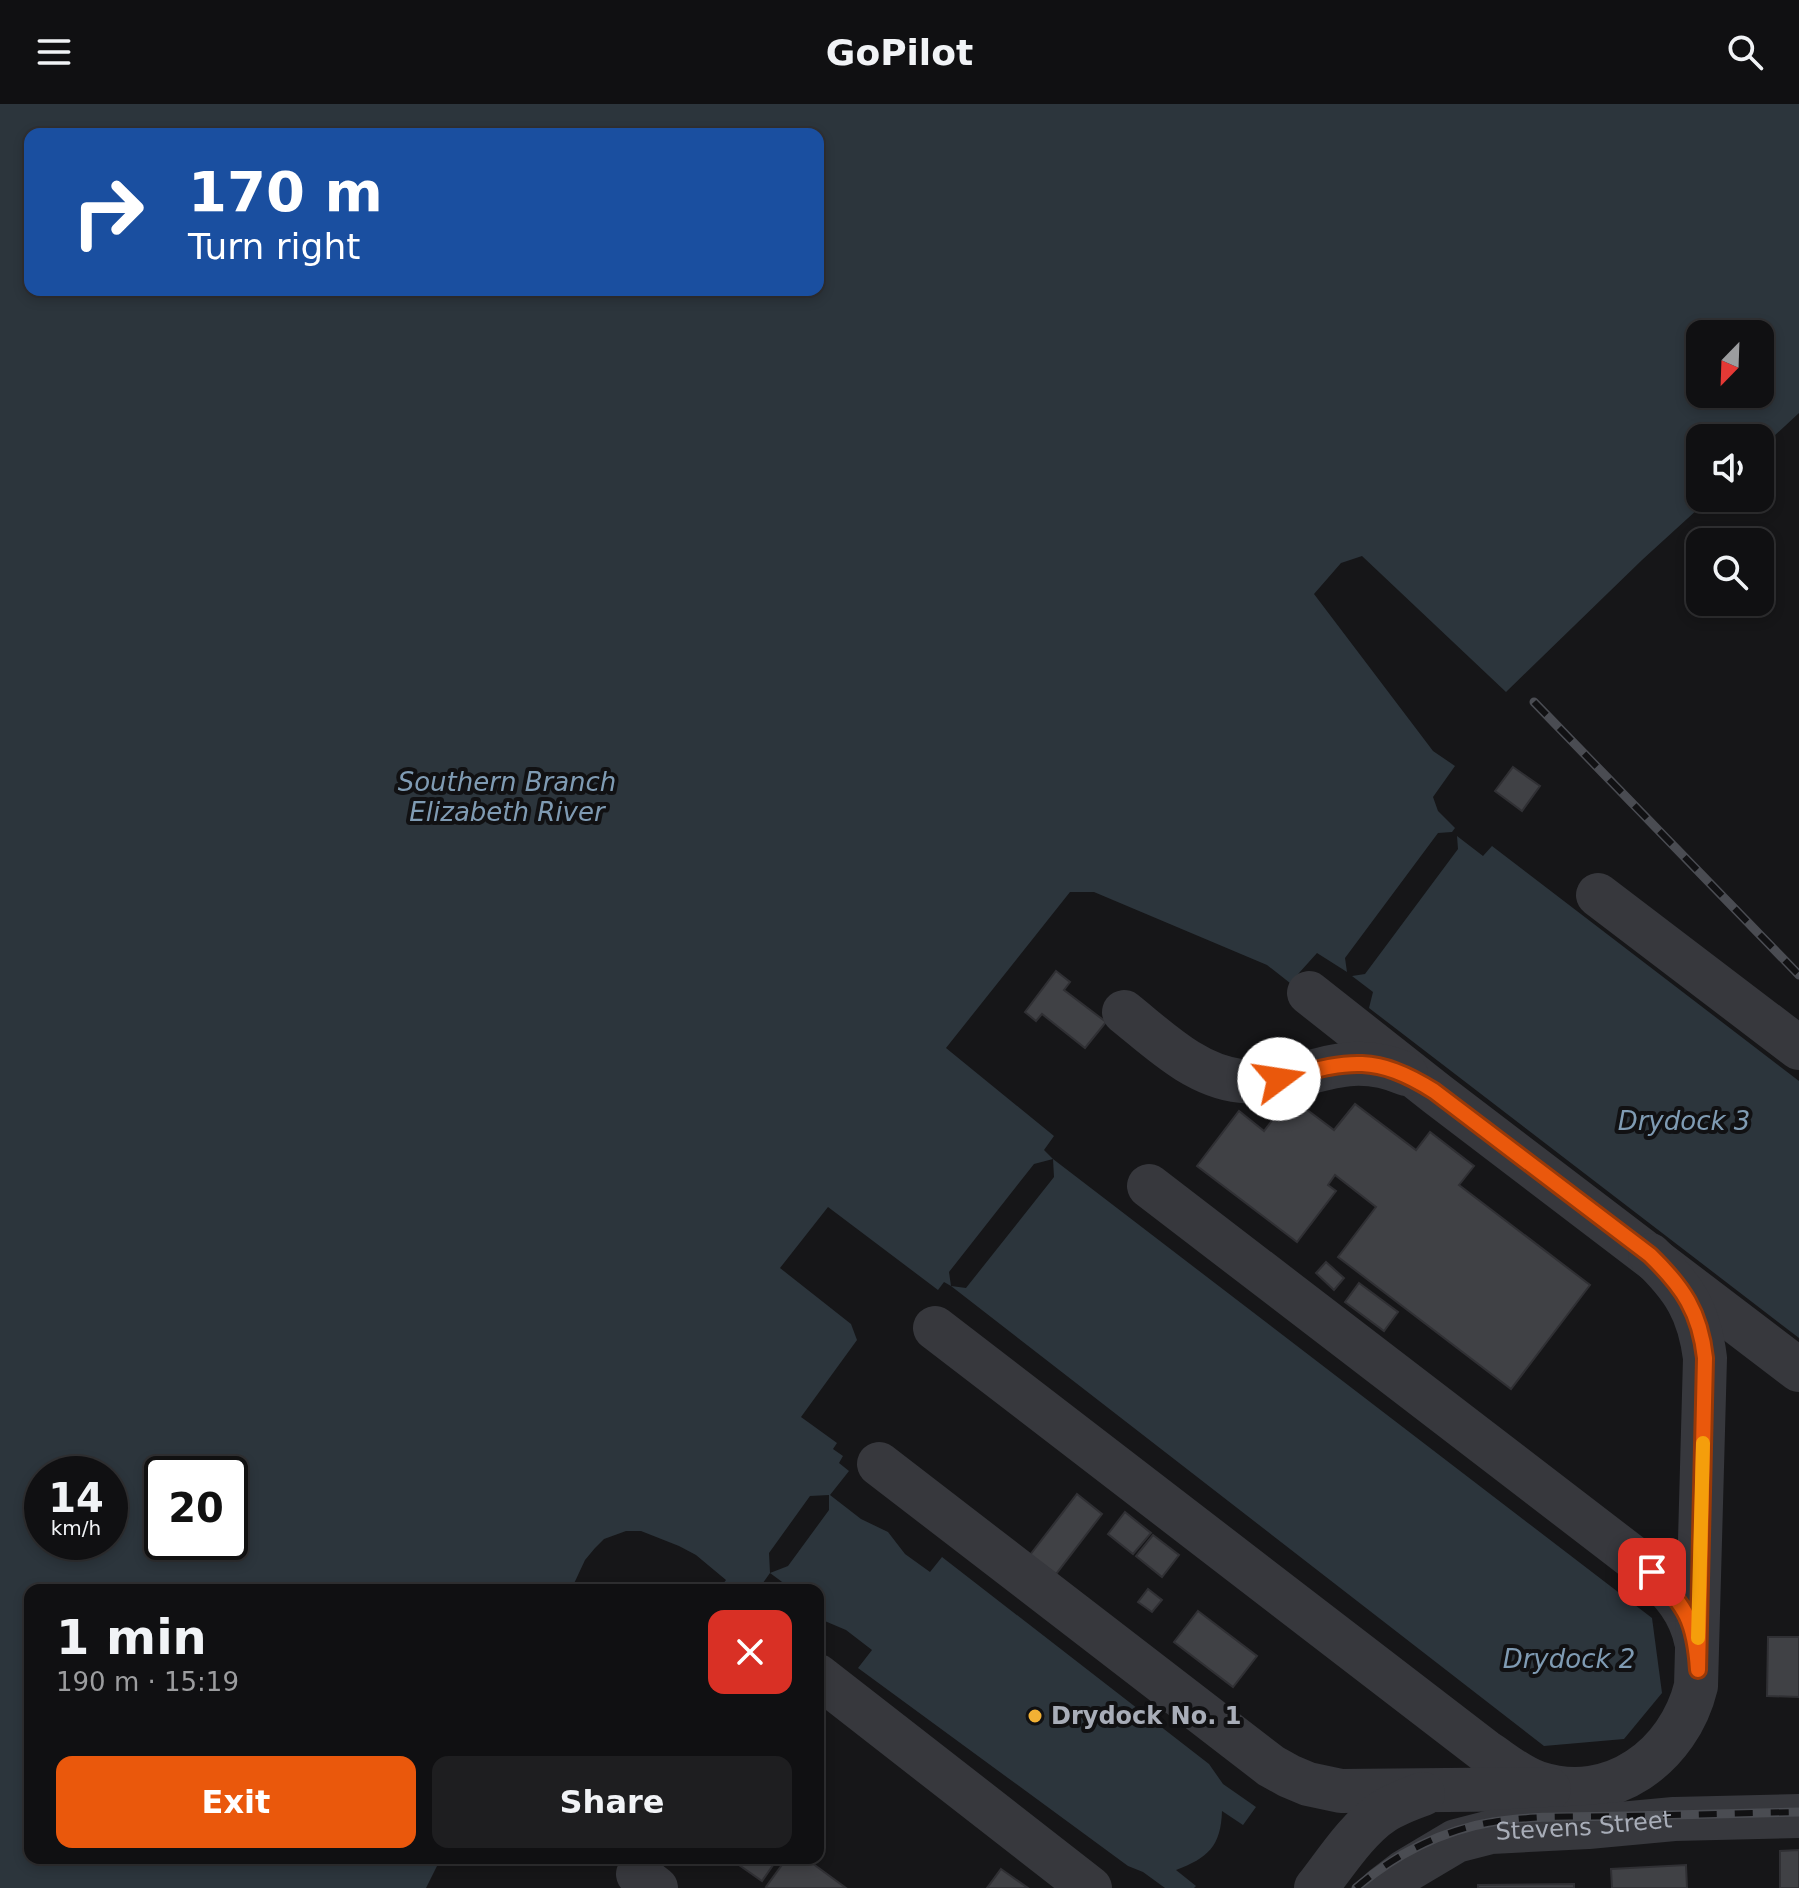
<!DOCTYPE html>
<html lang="en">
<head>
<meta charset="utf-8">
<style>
  body { margin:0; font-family:"DejaVu Sans",sans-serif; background:#1e1e20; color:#f1f3f6; height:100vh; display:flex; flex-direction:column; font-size:30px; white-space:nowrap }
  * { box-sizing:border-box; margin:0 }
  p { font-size:26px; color:#9c9d9f }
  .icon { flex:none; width:44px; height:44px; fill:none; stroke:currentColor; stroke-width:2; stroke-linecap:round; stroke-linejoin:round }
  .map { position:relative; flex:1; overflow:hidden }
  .details { position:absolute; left:24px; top:1480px; width:800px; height:280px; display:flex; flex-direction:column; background:#101012; border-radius:16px; box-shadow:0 4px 12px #0003,0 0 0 2px #303032 }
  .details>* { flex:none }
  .top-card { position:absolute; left:24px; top:24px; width:800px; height:168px; border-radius:16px; box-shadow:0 4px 12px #0003,0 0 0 2px #303032; background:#1a4fa0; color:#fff; overflow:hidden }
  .needle { width:52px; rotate:203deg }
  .controls { position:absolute; left:1686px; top:216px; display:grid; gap:16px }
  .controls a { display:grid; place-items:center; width:88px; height:88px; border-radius:16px; background:#101012; box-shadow:0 4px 12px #0003,0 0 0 2px #303032; font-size:40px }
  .speed { position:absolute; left:24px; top:1352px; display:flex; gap:16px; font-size:40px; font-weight:700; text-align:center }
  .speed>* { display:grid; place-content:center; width:104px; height:104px; border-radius:50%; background:#101012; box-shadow:0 4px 12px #0003,0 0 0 2px #303032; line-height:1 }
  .speed small { font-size:20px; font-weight:400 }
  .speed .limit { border:4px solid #111; border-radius:12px; background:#fff; color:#111 }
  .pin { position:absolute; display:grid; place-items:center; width:68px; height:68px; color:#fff; margin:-34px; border-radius:16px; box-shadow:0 4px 12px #0006 }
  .me { position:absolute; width:88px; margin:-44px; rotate:76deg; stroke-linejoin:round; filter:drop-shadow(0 0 6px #0008) }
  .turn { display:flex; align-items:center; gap:28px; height:168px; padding:0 32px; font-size:36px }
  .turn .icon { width:104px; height:104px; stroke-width:2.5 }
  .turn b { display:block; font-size:56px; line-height:68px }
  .round { display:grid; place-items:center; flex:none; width:84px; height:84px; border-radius:16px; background:#1e1e20 }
  .head { display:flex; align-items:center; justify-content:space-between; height:136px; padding:0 32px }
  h1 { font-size:48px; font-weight:700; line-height:60px }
  .primary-button { display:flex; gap:16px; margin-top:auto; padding:16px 32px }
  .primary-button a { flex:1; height:92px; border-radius:16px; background:#ea580c; color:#fff; font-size:32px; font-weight:700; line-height:92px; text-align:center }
  .primary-button a+a { background:#1e1e20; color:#f1f3f6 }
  header { display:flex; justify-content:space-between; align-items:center; height:104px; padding:0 32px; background:#101012; font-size:36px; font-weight:700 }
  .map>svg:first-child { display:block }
</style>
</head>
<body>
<header><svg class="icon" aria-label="menu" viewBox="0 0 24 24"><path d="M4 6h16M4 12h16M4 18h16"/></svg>GoPilot<svg class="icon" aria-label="search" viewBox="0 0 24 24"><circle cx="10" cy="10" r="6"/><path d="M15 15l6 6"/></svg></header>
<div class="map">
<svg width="1799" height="1784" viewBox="0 0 1799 1784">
  <rect width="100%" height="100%" fill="#161618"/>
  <g fill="#2c353c" fill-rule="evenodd">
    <path d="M0,0H1799V309L1760,345V334H1700V394H1710L1642,456L1506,588L1362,452L1341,459L1314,490L1433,647L1455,662L1433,693L1438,707L1455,724L1452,728L1438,729L1345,854L1347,868L1317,849L1290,879L1267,861L1094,788H1070L946,944L1054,1032L1044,1046L1053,1055L1652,1514L1662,1589L1624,1635L1544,1642L951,1182L944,1178L938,1186L828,1103L780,1164L851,1220L857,1236L801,1313L837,1339L833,1345L843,1352L839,1359L849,1367L830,1391L861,1415L888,1428L905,1450L930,1468L942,1453L1209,1660L1223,1680L1256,1703L1243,1721L1222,1707C1221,1742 1208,1754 1176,1766L1196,1782L1194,1784H1165L1143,1768L1128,1762L858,1564L872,1546L846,1526L820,1515L818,1512V1486H793L770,1469L758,1486H732L723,1480L726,1476L696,1451L679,1442L641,1427H626L604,1435L595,1444L585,1456L571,1486H30V1754H441L426,1784H0ZM30,30H818V186H30ZM1700,230H1760V290H1700ZM1053,1055L1054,1073L966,1184L951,1182L949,1168L1034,1060ZM42,1370H110V1438H42ZM162,1370H230V1438H162ZM829,1391V1406L788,1462L770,1469L769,1449L810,1392Z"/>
    <polygon points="1457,732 1483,752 1492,742 1799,977 1799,1234 1369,904 1373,888 1352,872 1365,870 1458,745"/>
  </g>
  <g fill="#404145" stroke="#303034" stroke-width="2">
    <polygon points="1513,663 1540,682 1522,707 1495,687"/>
    <polygon points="1056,867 1070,878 1064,886 1106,918 1085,944 1042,910 1036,917 1025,908"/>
    <polygon points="1290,993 1334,1026 1355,1000 1416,1046 1430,1028 1474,1062 1459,1081 1590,1181 1511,1285 1338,1153 1376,1103 1335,1071 1328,1081 1336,1087 1297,1138 1197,1062 1239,1007 1264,1027"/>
    <polygon points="1326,1158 1344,1174 1334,1186 1316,1169"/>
    <polygon points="1359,1179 1398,1208 1384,1227 1345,1198"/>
    <polygon points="1077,1390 1102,1410 1056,1470 1030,1451"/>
    <polygon points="1125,1408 1151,1429 1133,1450 1108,1430"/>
    <polygon points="1153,1431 1179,1451 1162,1473 1136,1452"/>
    <polygon points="1148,1485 1162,1496 1152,1508 1138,1498"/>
    <polygon points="1198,1507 1257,1552 1233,1583 1174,1538"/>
    <polygon points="1768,1533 1799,1533 1799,1593 1767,1592"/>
    <polygon points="1799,1746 1799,1784 1780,1784 1780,1747"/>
    <polygon points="729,1754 778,1754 762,1777"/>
    <polygon points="787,1754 805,1754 846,1784 768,1784 766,1783"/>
    <polygon points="1686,1761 1687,1784 1612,1784 1611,1765"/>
    <polygon points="1001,1765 1028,1784 987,1784"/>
    <polygon points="1574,1780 1574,1784 1478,1784 1478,1781"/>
  </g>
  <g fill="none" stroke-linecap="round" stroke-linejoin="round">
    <g stroke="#37383d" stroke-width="44">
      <polyline points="1598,791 1799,944"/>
      <polyline points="1309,889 1437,990 1799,1266"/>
      <path d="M1124,908C1159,936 1195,972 1241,977C1302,984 1338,941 1406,970"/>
      <path d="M1149,1082L1652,1468C1673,1488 1690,1508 1696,1537"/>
      <path d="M935,1224L1485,1647C1502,1658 1519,1673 1538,1679C1611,1703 1679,1652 1696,1582L1705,1254C1699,1207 1684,1184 1650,1151"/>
      <polyline points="879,1360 1271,1662 1289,1672 1308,1680 1341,1687 1549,1685"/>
      <polyline points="818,1572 1090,1784"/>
      <polyline points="638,1770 656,1784"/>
      <path d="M1316,1784C1335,1760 1357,1725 1383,1708C1395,1700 1409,1695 1423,1690"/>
      <path id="s1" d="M1383,1784L1404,1768L1456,1737L1491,1728L1588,1723L1674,1715L1799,1712"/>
    </g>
    <g stroke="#4a4c52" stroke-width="9">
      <g id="rail">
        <polyline points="1534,598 1799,871"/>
        <path d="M1356,1784C1394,1751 1442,1726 1493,1718C1536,1711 1583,1713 1627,1712C1685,1711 1742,1709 1799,1708"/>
      </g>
    </g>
    <use href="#rail" stroke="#111113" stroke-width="6" stroke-dasharray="18" stroke-linecap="butt"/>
  </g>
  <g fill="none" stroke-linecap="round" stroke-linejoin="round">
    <g stroke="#983908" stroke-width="20">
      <path id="route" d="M1279,975C1346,958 1372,948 1434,987L1650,1151C1683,1183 1700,1208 1705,1254L1698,1566C1695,1518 1686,1502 1652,1468"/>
    </g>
    <use href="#route" stroke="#ea580c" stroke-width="14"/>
    <polyline stroke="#f59e0b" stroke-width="14" points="1698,1534 1703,1339"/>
  </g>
  <circle fill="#f2b134" stroke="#111113" stroke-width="3" cx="1035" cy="1612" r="8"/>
  <g text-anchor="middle" stroke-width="8" stroke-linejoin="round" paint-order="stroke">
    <g font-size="24" font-weight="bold" fill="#a8adb8" stroke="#111113" text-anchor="start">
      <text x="1051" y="1620">Drydock No. 1</text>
    </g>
    <g font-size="24" fill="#a8adb8" stroke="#111113">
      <text dy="8" stroke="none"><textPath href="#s1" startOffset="216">Stevens Street</textPath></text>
    </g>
    <g font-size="26" font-style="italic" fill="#7f9bb3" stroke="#111113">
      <text x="507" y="687">Southern Branch<tspan x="507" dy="30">Elizabeth River</tspan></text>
      <text x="1684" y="1026">Drydock 3</text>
      <text x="1569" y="1564">Drydock 2</text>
    </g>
  </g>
</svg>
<div class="controls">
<a><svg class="needle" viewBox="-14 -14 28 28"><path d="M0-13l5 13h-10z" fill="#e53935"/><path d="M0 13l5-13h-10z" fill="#9c9d9f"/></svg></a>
<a><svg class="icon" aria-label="sound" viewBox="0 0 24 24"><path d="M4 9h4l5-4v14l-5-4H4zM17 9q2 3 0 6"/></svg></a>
<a><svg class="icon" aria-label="search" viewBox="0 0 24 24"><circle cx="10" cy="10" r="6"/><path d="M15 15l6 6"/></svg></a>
</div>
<div class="speed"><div>14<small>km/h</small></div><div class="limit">20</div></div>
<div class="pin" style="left:1652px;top:1468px;background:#d93025"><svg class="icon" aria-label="arrive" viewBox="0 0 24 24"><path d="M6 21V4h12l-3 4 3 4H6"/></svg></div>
<svg class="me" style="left:1279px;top:975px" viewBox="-20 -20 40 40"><circle r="19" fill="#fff"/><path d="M0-13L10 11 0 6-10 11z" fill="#ea580c"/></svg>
<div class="top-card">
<div class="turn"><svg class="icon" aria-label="right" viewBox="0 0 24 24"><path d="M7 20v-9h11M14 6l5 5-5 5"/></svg><div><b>170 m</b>Turn right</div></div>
</div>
<section class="details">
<div class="head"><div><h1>1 min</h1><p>190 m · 15:19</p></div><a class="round" style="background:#d93025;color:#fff"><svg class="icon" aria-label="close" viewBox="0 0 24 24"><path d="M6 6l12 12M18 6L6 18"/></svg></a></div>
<div class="primary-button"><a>Exit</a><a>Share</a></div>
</section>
</div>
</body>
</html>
